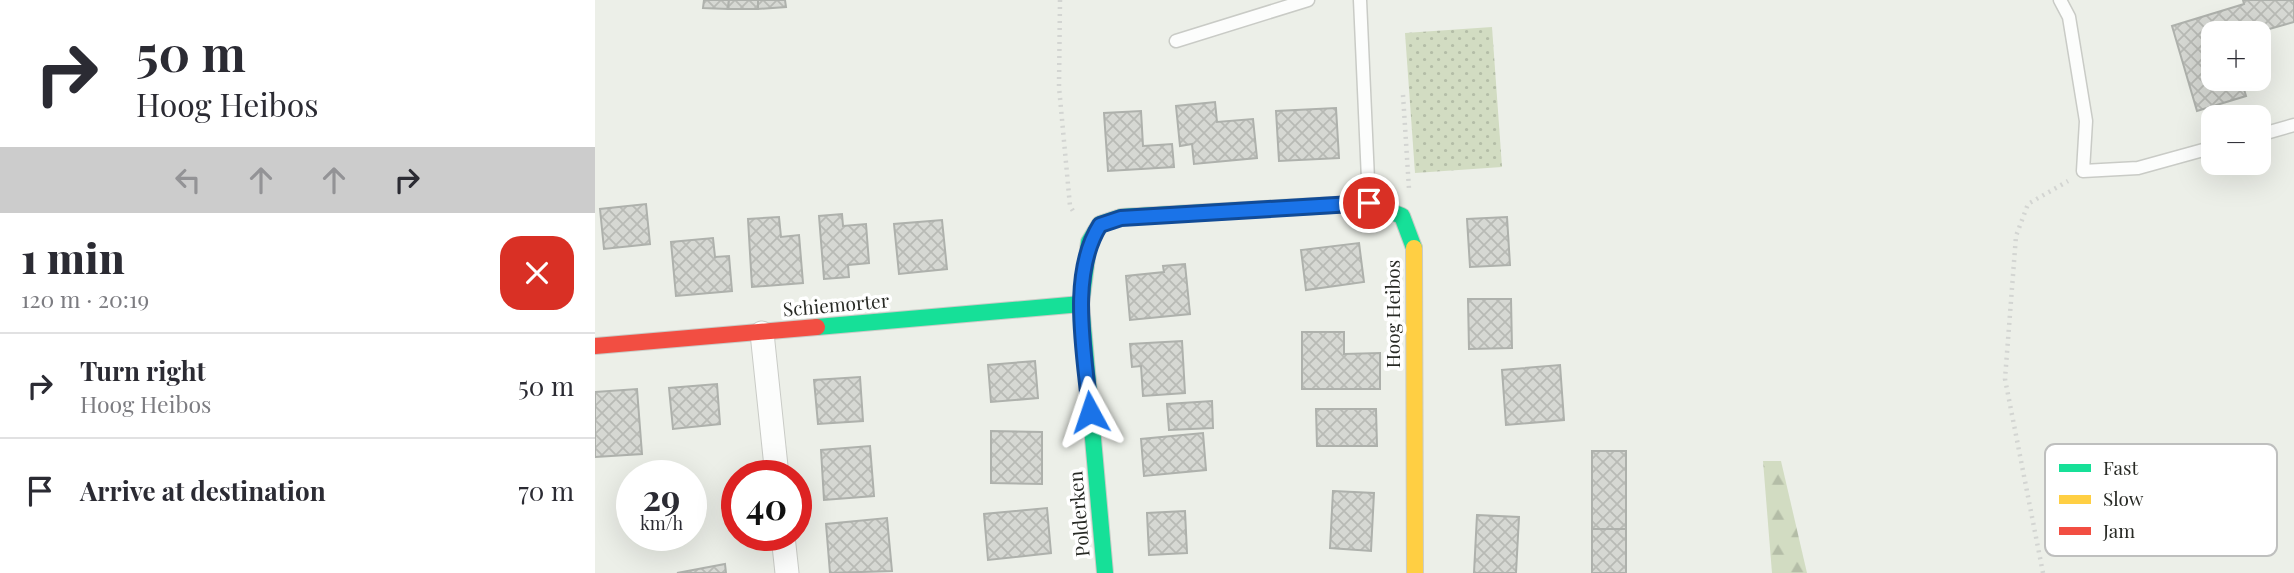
<!DOCTYPE html>
<html lang="en">
<head>
<meta charset="utf-8">
<style>
  body { margin:0; font-family:"Playfair Display",serif; background:#f7f7f7; color:#2b2b33; height:100vh; display:flex; flex-direction:column; font-size:26px; white-space:nowrap }
  * { box-sizing:border-box; margin:0 }
  p { font-size:23px; color:#7c7c81 }
  .icon { flex:none; width:38px; height:38px; fill:none; stroke:currentColor; stroke-width:2; stroke-linecap:round; stroke-linejoin:round }
  .map { position:relative; flex:1; overflow:hidden }
  .panel { display:flex; flex-direction:column; background:#fff; width:595px }
  .panel>* { flex:none }
  .banner { background:#fff; color:#2b2b33; overflow:hidden }
  .tools { position:absolute; left:1606px; top:21px; display:grid; gap:14px }
  .tools a { display:grid; place-items:center; width:70px; height:70px; border-radius:14px; background:#fff; box-shadow:0 7px 28px #0002; font-size:35px }
  .speed { position:absolute; left:21px; top:460px; display:flex; gap:14px; font-size:35px; font-weight:700; text-align:center }
  .speed>* { display:grid; place-content:center; width:91px; height:91px; border-radius:50%; background:#fff; box-shadow:0 7px 28px #0002; line-height:1 }
  .speed small { font-size:18px; font-weight:400 }
  .speed .limit { border:10px solid #d22; background:#fff; color:#111 }
  .pin { position:absolute; display:grid; place-items:center; width:60px; height:60px; color:#fff; margin:-30px; border:4px solid #fff; border-radius:50%; box-shadow:0 2px 7px #0007 }
  .me { position:absolute; width:77px; margin:-38px; rotate:355deg; stroke-linejoin:round; filter:drop-shadow(0 0 5px #0008) }
  .turn { display:flex; align-items:center; gap:24px; height:147px; padding:0 21px; font-size:32px }
  .turn .icon { width:91px; height:91px; stroke-width:2.5 }
  .turn b { display:block; font-size:49px; line-height:60px }
  .lanes { display:flex; align-items:center; height:66px; padding:0 21px; background:#0003; justify-content:center; gap:35px; direction:ltr }
  .lanes .off { opacity:.35 }
  .round { display:grid; place-items:center; flex:none; width:74px; height:74px; border-radius:21px; background:#f7f7f7 }
  .head { display:flex; align-items:center; justify-content:space-between; height:119px; padding:0 21px }
  h1 { font-size:42px; font-weight:800; line-height:52px }
  ul { padding:0; list-style:none }
  li { display:flex; align-items:center; gap:21px; height:105px; padding:0 21px; border-top:2px solid #e1e1e2 }
  li div { flex:1 }
  li b { display:block; font-size:26px }
  li em { font-style:normal }
  main { display:flex; flex:1; min-height:0 }
  .map>svg:first-child { display:block }
</style>
</head>
<body>
<main>
<section class="panel">
<div class="banner">
<div class="turn"><svg class="icon" aria-label="right" viewBox="0 0 24 24"><path d="M7 20v-9h11M14 6l5 5-5 5"/></svg><div><b>50 m</b>Hoog Heibos</div></div>
<div class="lanes"><svg class="icon off" aria-label="left" viewBox="0 0 24 24"><path d="M17 20v-9H6M10 6l-5 5 5 5"/></svg><svg class="icon off" aria-label="ahead" viewBox="0 0 24 24"><path d="M12 20V5M6 11l6-6 6 6"/></svg><svg class="icon off" aria-label="ahead" viewBox="0 0 24 24"><path d="M12 20V5M6 11l6-6 6 6"/></svg><svg class="icon" aria-label="right" viewBox="0 0 24 24"><path d="M7 20v-9h11M14 6l5 5-5 5"/></svg></div>
</div>
<div class="head"><div><h1>1 min</h1><p>120 m · 20:19</p></div><a class="round" style="background:#d93025;color:#fff"><svg class="icon" aria-label="close" viewBox="0 0 24 24"><path d="M6 6l12 12M18 6L6 18"/></svg></a></div>
<ul>
<li><svg class="icon" aria-label="right" viewBox="0 0 24 24"><path d="M7 20v-9h11M14 6l5 5-5 5"/></svg><div><b>Turn right</b><p>Hoog Heibos</p></div><em>50 m</em></li>
<li><svg class="icon" aria-label="arrive" viewBox="0 0 24 24"><path d="M6 21V4h12l-3 4 3 4H6"/></svg><div><b>Arrive at destination</b></div><em>70 m</em></li>
</ul>
</section>
<div class="map">
<svg width="1699" height="573" viewBox="0 0 1699 573">
  <defs>
    <pattern id="forest-firs" width="22" height="20" patternUnits="userSpaceOnUse" patternTransform="scale(1.75)"><rect width="22" height="20" fill="#d2dcc2"/><path d="M5 1l3.5 6h-7zM16 11l3.5 6h-7z" fill="#b4bda7"/></pattern>
    <pattern id="park-dots" width="8" height="8" patternUnits="userSpaceOnUse" patternTransform="scale(1.75)"><rect width="8" height="8" fill="#d2dcc2"/><path d="M2 2h.1M6 6h.1" fill="none" stroke="#b4bda7" stroke-width="1.8" stroke-linecap="round"/></pattern>
    <pattern id="building-cross-hatch" width="8" height="8" patternUnits="userSpaceOnUse" patternTransform="scale(1.75)"><rect width="8" height="8" fill="#d6d8d3"/><path d="M0 0l8 8M0 8l8-8" fill="none" stroke="#b8bab5"/></pattern>
  </defs>
  <rect width="100%" height="100%" fill="#ecefe8"/>
  <polygon fill="url(#forest-firs)" points="1168,461 1186,461 1212,573 1177,573"/>
  <polygon fill="url(#park-dots)" points="897,27 907,167 820,173 810,33"/>
  <g fill="url(#building-cross-hatch)" stroke="#aeb1ac" stroke-width="2">
    <polygon points="109,0 134,0 133,9 108,8"/>
    <polygon points="134,0 163,0 163,9 133,9"/>
    <polygon points="163,0 190,0 191,7 163,9"/>
    <polygon points="1648,0 1699,0 1699,22 1660,33 1619,33 1619,79 1646,79 1651,96 1602,111 1577,26 1649,4"/>
    <polygon points="620,102 622,122 658,119 662,158 599,164 597,144 585,146 581,106"/>
    <polygon points="741,108 744,158 684,161 681,111"/>
    <polygon points="546,111 548,146 577,144 579,167 513,171 509,113"/>
    <polygon points="51,204 55,244 9,249 5,209"/>
    <polygon points="247,214 248,226 271,224 274,263 253,265 254,277 229,279 224,216"/>
    <polygon points="184,217 186,237 204,235 208,283 157,287 153,219"/>
    <polygon points="912,217 915,265 875,267 872,219"/>
    <polygon points="347,220 352,269 304,274 299,224"/>
    <polygon points="118,238 120,257 134,256 137,291 81,296 76,242"/>
    <polygon points="764,243 769,282 711,290 706,250"/>
    <polygon points="590,264 595,314 535,320 531,276 569,272 568,266"/>
    <polygon points="873,299 916,299 917,348 874,349"/>
    <polygon points="707,332 749,332 749,354 785,353 785,389 707,389"/>
    <polygon points="587,341 590,393 548,396 546,366 537,367 535,344"/>
    <polygon points="440,361 443,398 396,402 393,365"/>
    <polygon points="965,365 969,420 911,425 907,370"/>
    <polygon points="265,377 268,421 223,424 219,380"/>
    <polygon points="122,384 125,424 78,429 74,388"/>
    <polygon points="42,389 47,454 0,457 0,392"/>
    <polygon points="617,401 618,428 574,430 572,404"/>
    <polygon points="721,409 781,409 782,446 722,446"/>
    <polygon points="396,431 447,432 447,484 396,483"/>
    <polygon points="608,433 611,470 549,476 546,439"/>
    <polygon points="275,446 279,496 229,500 226,450"/>
    <rect x="997" y="451" width="34" height="78"/>
    <polygon points="738,491 779,493 776,551 735,548"/>
    <polygon points="452,508 456,553 393,560 389,514"/>
    <polygon points="590,511 592,553 554,555 552,513"/>
    <polygon points="882,515 924,517 921,573 879,573"/>
    <polygon points="292,518 297,571 235,573 231,524"/>
    <rect x="997" y="529" width="34" height="44"/>
    <polygon points="130,564 131,573 82,573"/>
  </g>
  <g fill="none" stroke-linecap="round" stroke-linejoin="round">
    <g stroke="#c9cbc6" stroke-width="15">
      <g id="lane">
        <polyline points="765,0 774,202"/>
        <polyline points="1465,0 1474,17 1491,121 1488,171 1543,168 1619,147"/>
        <polyline points="581,41 713,0"/>
        <polyline points="1664,135 1699,125"/>
      </g>
    </g>
    <g stroke="#c9cbc6" stroke-width="25">
      <g id="street">
        <polyline points="167,333 182,476"/>
        <polyline points="188,536 192,573"/>
      </g>
    </g>
    <g stroke="#c9cbc6" stroke-width="18">
      <g id="fast">
        <polyline points="222,327 486,304"/>
        <polyline points="510,573 486,304 494,242 505,224 526,217 774,203 807,216 819,248"/>
      </g>
    </g>
    <g stroke="#c9cbc6" stroke-width="18">
      <polyline id="slow" points="819,248 820,573"/>
    </g>
    <g stroke="#c9cbc6" stroke-width="18">
      <polyline id="jam" points="0,346 222,327"/>
    </g>
    <g stroke="#d3d5d2" stroke-width="4.5" stroke-dasharray="2 5" stroke-linecap="butt">
      <polyline points="465,0 464,87 475,206 478,211"/>
      <polyline points="808,95 814,189"/>
      <polyline points="1448,573 1410,379 1421,236 1433,204 1473,181"/>
    </g>
    <use href="#lane" stroke="#fcfdfc" stroke-width="12"/>
    <use href="#street" stroke="#fcfdfc" stroke-width="23"/>
    <use href="#fast" stroke="#16e098" stroke-width="16"/>
    <use href="#slow" stroke="#ffcf43" stroke-width="16"/>
    <use href="#jam" stroke="#f24e42" stroke-width="16"/>
  </g>
  <g fill="none" stroke-linecap="round" stroke-linejoin="round">
    <g stroke="#114b97" stroke-width="18">
      <path id="route" d="M495,412C490,354 473,276 505,225L526,218L774,203"/>
    </g>
    <use href="#route" stroke="#1a73e8" stroke-width="12"/>
  </g>
  <g text-anchor="middle" stroke-width="7" stroke-linejoin="round" paint-order="stroke">
    <g font-size="19" fill="#282a25" stroke="#fff">
      <text transform="translate(241 305) rotate(-5)" y="7">Schiemorter</text>
      <text transform="translate(798 314) rotate(-90)" y="7">Hoog Heibos</text>
      <text transform="translate(484 514) rotate(-95)" y="7">Polderken</text>
    </g>
  </g>
  <rect x="1450" y="444" width="232" height="112" rx="10" fill="#fff" stroke="#bebfbe" stroke-width="2"/>
  <rect x="1464" y="464" width="32" height="8" fill="#16e098"/>
  <rect x="1464" y="495" width="32" height="9" fill="#ffcf43"/>
  <rect x="1464" y="527" width="32" height="8" fill="#f24e42"/>
  <g font-size="19" fill="#282a25">
    <text x="1508" y="475">Fast</text>
    <text x="1508" y="506">Slow</text>
    <text x="1508" y="538">Jam</text>
  </g>
</svg>
<div class="tools">
<a>+</a>
<a>−</a>
</div>
<div class="speed"><div>29<small>km/h</small></div><div class="limit">40</div></div>
<div class="pin" style="left:774px;top:203px;background:#d93025"><svg class="icon" aria-label="arrive" viewBox="0 0 24 24"><path d="M6 21V4h12l-3 4 3 4H6"/></svg></div>
<svg class="me" style="left:495px;top:412px" viewBox="-20 -20 40 40"><path d="M0-17L14 15 0 8-14 15z" fill="#1a73e8" stroke="#fff" stroke-width="4"/></svg>
</div>
</main>
</body>
</html>
